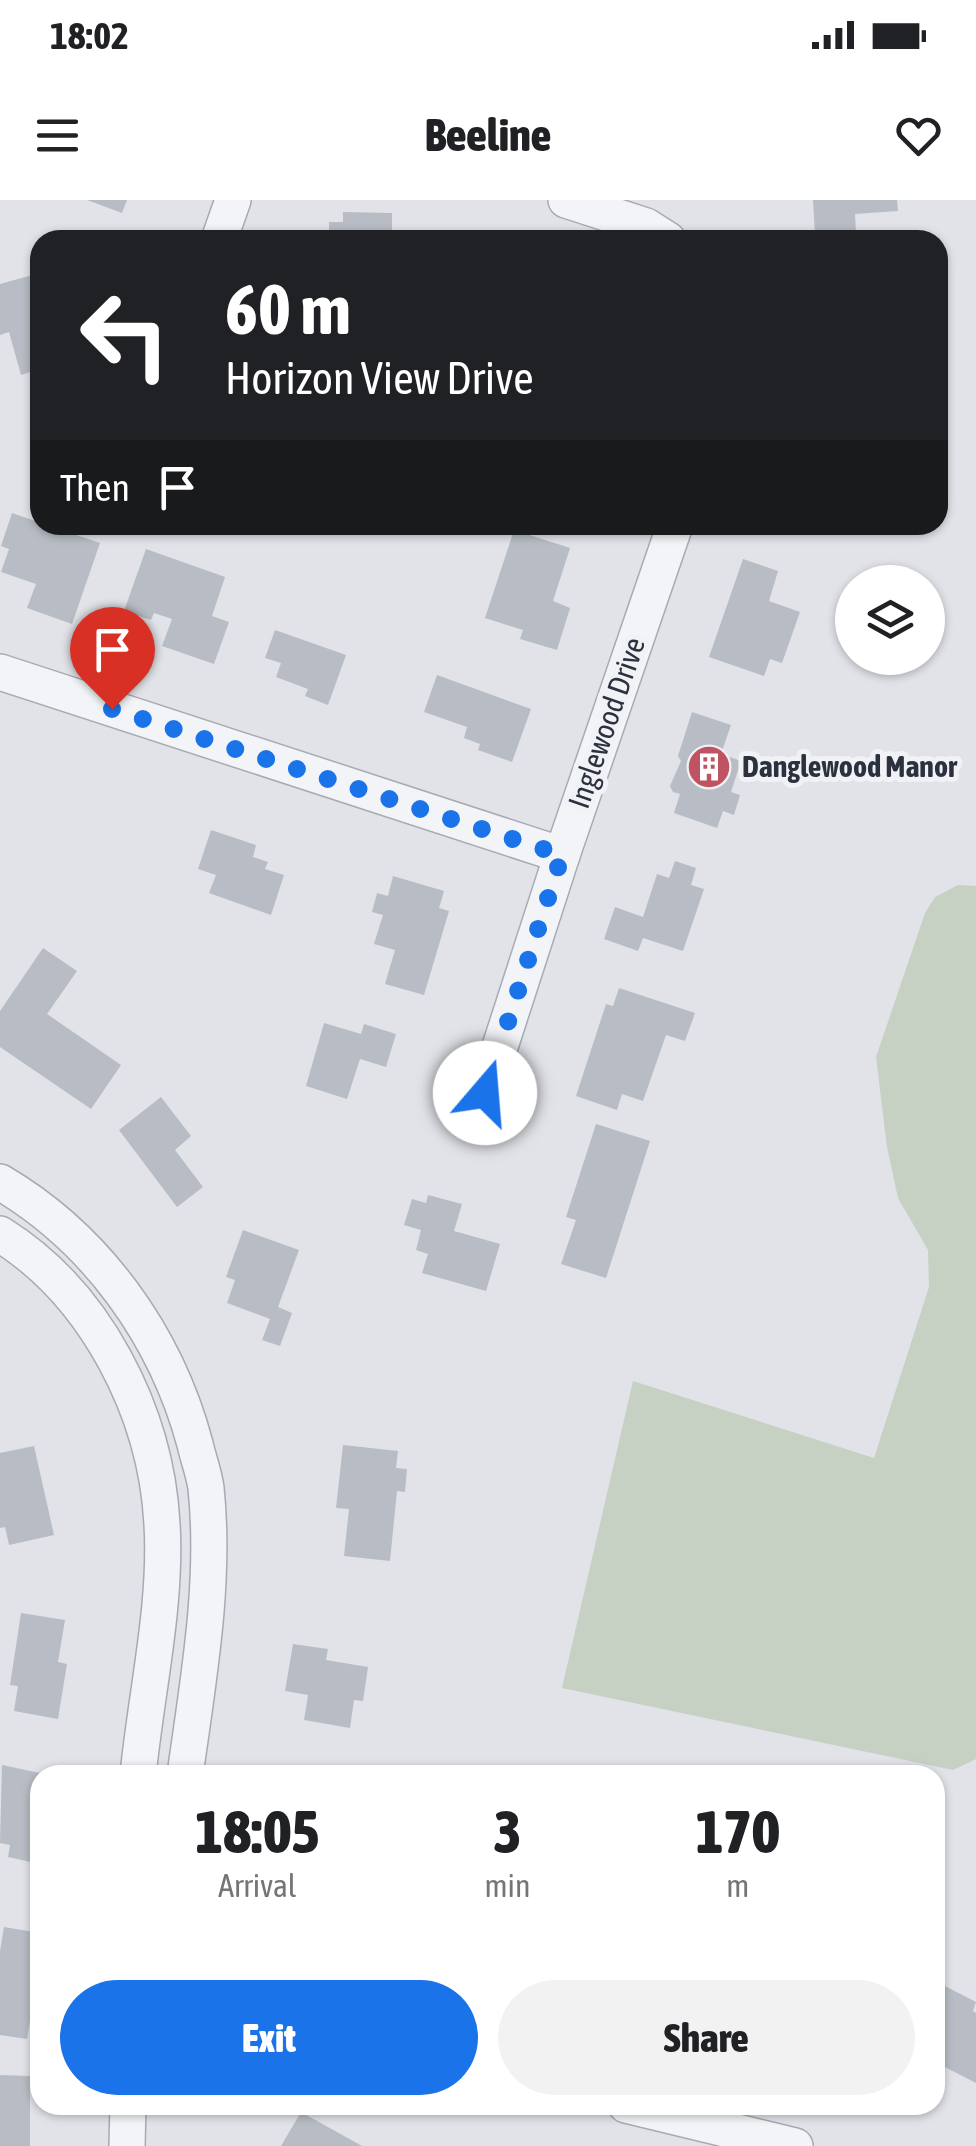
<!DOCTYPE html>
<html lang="en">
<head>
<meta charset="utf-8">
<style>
  body { margin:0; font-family:"Asap Condensed",sans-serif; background:#f2f2f2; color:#202124; height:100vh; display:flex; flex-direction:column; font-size:38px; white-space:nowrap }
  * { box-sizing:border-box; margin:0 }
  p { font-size:32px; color:#757577 }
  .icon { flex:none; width:55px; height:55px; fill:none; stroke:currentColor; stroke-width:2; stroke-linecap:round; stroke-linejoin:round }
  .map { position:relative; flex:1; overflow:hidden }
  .sheet { position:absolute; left:30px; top:1565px; width:915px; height:350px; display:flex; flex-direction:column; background:#fff; border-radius:30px; box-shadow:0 2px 8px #0004 }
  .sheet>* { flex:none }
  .banner { position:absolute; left:30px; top:30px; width:918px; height:305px; border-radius:30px; box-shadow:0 2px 8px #0004; background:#202124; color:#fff; overflow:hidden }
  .controls { position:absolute; left:835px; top:365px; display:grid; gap:20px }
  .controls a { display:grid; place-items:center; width:110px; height:110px; border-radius:50%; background:#fff; box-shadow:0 2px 8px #0004; font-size:50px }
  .pin { position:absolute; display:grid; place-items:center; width:85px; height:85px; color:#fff; margin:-102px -42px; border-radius:50% 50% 50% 0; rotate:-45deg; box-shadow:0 0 10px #0007 }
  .pin .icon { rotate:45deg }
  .me { position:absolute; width:110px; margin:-55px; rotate:18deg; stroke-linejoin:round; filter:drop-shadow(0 0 8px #0008) }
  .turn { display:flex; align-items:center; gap:35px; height:210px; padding:0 30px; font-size:45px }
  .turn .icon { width:130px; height:130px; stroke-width:2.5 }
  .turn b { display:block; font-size:70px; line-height:85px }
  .then { display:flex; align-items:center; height:95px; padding:0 30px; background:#0003; gap:20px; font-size:38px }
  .eta { display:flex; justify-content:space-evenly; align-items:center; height:170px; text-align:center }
  .eta b { font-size:60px; font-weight:800; line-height:70px }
  .button { display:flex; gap:20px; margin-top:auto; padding:20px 30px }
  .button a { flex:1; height:115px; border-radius:60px; background:#1a73e8; color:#fff; font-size:40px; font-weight:800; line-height:115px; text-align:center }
  .button a+a { background:#f2f2f2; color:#202124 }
  .status { display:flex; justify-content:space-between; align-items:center; height:70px; padding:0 50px; background:#fff; direction:ltr }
  .status svg { height:28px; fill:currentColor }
  header { display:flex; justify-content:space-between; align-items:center; height:130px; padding:0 30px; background:#fff; font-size:45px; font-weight:800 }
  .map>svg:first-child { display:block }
</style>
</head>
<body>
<div class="status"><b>18:02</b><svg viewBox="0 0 49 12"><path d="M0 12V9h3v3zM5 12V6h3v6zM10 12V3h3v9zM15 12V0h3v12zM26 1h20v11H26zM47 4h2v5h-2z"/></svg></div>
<header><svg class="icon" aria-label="menu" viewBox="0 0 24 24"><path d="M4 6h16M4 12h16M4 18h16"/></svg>Beeline<svg class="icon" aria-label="heart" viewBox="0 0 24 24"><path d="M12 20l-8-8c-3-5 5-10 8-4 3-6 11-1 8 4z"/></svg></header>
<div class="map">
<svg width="976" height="1946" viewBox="0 0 976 1946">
  <rect width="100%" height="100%" fill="#e1e3e8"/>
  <polygon fill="#c6d1c3" points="958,685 976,686 976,1559 953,1570 562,1488 633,1181 874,1258 929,1087 928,1050 898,998 887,947 876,857 925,713 935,697"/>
  <g fill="#b8bcc4">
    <polygon points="87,0 127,0 122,13"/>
    <polygon points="813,0 897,0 898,11 855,14 856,32 815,34"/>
    <polygon points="343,12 392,13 392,40 329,40 329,22 343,22"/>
    <polygon points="40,73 40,169 21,175 9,132 0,135 0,84"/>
    <polygon points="12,313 100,343 72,424 27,408 36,384 1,372 9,349 1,346"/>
    <polygon points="97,325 129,325 125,335"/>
    <polygon points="514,330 570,348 553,401 570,408 557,450 520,439 523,430 485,418"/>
    <polygon points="146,349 225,377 212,416 229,422 214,464 162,446 172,419 154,413 151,420 124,411"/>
    <polygon points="743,359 778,371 769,401 800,412 782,463 770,459 764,476 709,457"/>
    <polygon points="275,430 346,455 328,505 305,496 308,489 276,477 281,463 265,458"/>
    <polygon points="437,475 531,509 512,562 478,550 480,544 464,538 467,527 424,512"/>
    <polygon points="692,512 731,525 721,554 741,561 731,592 740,595 734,615 723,611 717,628 674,613 680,594 673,592 670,586 681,561 678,556"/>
    <polygon points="211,630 256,645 253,657 268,662 265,669 284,675 271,715 209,693 216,675 198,669"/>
    <polygon points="675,661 696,668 691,685 704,689 683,751 643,738 638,751 604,739 615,707 643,717 657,674 669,678"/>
    <polygon points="393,676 444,691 439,708 449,711 424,795 385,784 395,750 374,744 383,715 372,712 377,693 388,696"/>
    <polygon points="43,748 77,771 47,814 121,865 91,909 0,847 0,811"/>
    <polygon points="619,788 695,813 685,841 666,835 643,901 622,894 617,910 576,896 606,804 613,806"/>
    <polygon points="324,823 361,834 364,824 396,834 386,867 360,859 347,899 306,886"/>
    <polygon points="161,897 191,936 175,950 203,987 177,1007 119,930"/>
    <polygon points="596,924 650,941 606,1078 561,1064 576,1020 566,1017"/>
    <polygon points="428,995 462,1004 454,1031 500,1044 486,1091 422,1073 428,1054 416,1050 421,1030 404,1025 412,999 426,1003"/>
    <polygon points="243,1030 299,1050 278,1107 292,1113 280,1146 262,1140 270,1119 227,1103 235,1080 226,1077"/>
    <polygon points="343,1245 398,1251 396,1268 407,1269 405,1292 397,1291 390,1361 344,1356 349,1309 336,1308"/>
    <polygon points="34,1246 54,1335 9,1345 5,1327 0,1328 0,1253"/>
    <polygon points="21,1413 65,1420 58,1462 67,1464 58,1519 14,1511 18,1486 10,1485"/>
    <polygon points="293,1444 328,1449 326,1460 368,1467 363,1501 354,1500 350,1528 304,1520 308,1495 285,1491"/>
    <polygon points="2,1565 40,1573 37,1604 40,1605 40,1664 8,1657 10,1645 0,1643"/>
    <polygon points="4,1727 40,1733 30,1798 40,1799 40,1802 37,1822 30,1821 27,1839 0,1835 0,1751"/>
    <polygon points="941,1784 976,1802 973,1811 976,1813 976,1883 935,1862 935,1796"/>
    <polygon points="0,1875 30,1876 30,1946 0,1946"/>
    <polygon points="301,1912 362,1946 281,1946"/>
  </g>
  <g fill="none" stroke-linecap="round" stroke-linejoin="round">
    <g stroke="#a7aab2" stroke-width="38">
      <g id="minor">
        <polyline points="566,0 646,26 668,40"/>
        <polyline points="219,40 233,0"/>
        <polyline points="0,472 562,655"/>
        <polyline points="485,893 562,655 675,325"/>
        <path d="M0,982C97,1039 166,1136 195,1244C198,1258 204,1273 206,1288C216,1383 198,1481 185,1575"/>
        <path d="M0,1034C96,1094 156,1212 162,1324C167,1405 146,1494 138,1575"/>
        <polyline points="626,1905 795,1946"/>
        <polyline points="127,1946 128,1905"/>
      </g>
    </g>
    <use href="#minor" stroke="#f3f4f7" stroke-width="35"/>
  </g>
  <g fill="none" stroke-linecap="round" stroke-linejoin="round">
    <polyline stroke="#1a73e8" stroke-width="18" stroke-dasharray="0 32.4" points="112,509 562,655 485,893"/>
  </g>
  <defs>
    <g id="building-disc" transform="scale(2.25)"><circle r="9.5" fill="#c05361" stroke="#f0f2f5"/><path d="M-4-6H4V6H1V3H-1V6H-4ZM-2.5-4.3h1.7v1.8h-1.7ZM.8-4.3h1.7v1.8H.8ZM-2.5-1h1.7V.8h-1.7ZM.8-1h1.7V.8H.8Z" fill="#fff"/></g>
  </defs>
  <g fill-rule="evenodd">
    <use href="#building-disc" x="709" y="567"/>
  </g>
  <g text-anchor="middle" stroke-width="10" stroke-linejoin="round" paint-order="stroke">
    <g font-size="30" fill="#2b313e" stroke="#f0f2f5">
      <text transform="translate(607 523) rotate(-71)" y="10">Inglewood Drive</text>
    </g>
    <g font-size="30" font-weight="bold" fill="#2b313e" stroke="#f0f2f5" text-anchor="start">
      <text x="742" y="577">Danglewood Manor</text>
    </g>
  </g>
</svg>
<div class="controls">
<a><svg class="icon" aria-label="layers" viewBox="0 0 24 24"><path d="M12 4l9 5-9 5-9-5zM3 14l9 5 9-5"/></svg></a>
</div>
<div class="pin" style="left:112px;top:509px;background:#d93025"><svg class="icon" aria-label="arrive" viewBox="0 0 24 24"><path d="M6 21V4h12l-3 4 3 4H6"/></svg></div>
<svg class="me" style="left:485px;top:893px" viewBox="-20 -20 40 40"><circle r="19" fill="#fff"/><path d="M0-13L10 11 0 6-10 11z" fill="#1a73e8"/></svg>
<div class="banner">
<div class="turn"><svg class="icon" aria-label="left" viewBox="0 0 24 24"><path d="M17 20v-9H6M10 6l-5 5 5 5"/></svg><div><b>60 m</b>Horizon View Drive</div></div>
<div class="then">Then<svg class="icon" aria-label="arrive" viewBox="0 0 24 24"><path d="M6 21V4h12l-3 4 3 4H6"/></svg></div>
</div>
<section class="sheet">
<div class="eta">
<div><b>18:05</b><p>Arrival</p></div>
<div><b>3</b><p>min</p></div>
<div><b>170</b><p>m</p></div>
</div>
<div class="button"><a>Exit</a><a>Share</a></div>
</section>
</div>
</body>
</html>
